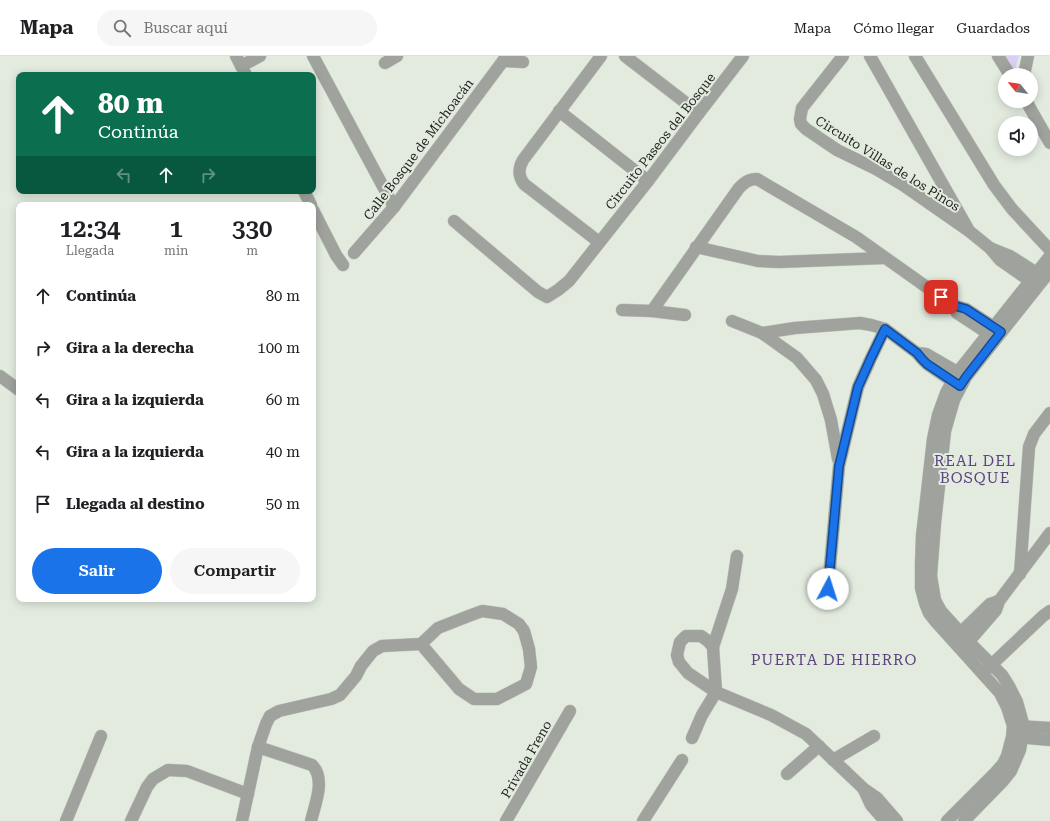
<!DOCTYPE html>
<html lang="es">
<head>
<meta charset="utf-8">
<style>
  body { margin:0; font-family:"Roboto Serif",serif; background:#f6f6f6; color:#202124; height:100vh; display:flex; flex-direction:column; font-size:15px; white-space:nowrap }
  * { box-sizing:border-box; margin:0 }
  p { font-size:13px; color:#757577 }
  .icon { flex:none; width:22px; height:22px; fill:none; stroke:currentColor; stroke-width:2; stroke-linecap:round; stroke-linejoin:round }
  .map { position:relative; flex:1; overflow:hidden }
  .panel { position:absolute; left:16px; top:146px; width:300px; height:400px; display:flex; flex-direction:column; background:#fff; border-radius:8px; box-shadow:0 2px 10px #0003 }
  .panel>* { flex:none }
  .banner { position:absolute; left:16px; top:16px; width:300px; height:122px; border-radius:8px; box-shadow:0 2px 10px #0003; background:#0b6e4f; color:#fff; overflow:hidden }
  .needle { width:26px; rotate:300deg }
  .controls { position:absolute; left:998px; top:12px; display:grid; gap:8px }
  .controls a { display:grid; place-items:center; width:40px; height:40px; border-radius:50%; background:#fff; box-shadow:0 2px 10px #0003; font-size:20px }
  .pin { position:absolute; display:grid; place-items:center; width:34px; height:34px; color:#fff; margin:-17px; border-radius:8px; box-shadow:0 2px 6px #0006 }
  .me { position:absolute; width:44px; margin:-22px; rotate:5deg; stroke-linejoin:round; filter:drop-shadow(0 0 3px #0008) }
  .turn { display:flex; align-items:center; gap:14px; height:84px; padding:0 16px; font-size:18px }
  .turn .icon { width:52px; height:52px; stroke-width:2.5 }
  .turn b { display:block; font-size:28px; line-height:34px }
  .lanes { display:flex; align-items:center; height:38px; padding:0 16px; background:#0003; justify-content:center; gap:20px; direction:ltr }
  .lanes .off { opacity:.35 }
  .eta { display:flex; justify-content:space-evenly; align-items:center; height:68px; text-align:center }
  .eta b { font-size:24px; font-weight:600; line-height:28px }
  .cta { display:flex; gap:8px; margin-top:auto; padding:8px 16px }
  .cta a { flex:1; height:46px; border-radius:24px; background:#1a73e8; color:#fff; font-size:16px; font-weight:600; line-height:46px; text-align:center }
  .cta a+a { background:#f6f6f6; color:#202124 }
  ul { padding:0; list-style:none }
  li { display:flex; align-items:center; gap:12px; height:52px; padding:0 16px }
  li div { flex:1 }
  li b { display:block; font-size:15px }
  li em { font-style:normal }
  header { display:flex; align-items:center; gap:24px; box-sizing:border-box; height:56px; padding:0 20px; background:#fff; border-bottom:1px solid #e0e0e0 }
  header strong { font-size:19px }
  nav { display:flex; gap:22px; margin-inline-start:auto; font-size:14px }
  .search { width:280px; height:36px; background:#f6f6f6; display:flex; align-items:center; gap:10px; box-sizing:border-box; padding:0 14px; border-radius:22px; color:#757577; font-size:15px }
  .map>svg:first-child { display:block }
</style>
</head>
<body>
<header>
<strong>Mapa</strong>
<div class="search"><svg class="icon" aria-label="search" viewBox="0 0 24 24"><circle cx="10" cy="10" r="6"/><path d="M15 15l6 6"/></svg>Buscar aquí</div>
<nav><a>Mapa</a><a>Cómo llegar</a><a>Guardados</a></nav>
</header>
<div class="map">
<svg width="1050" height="765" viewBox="0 0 1050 765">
  <rect width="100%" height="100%" fill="#e3ebdf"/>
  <polygon fill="#dacdf8" points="1005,0 1019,0 1014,15"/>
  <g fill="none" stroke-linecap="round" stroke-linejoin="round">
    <g stroke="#c0c7bd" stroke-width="13">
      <g id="minor">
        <polyline points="236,0 246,19"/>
        <polyline points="313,0 394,151"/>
        <polyline points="625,0 699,57"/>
        <polyline points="843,0 802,52 800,63 801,68 806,73 837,94 876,113 903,129 969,175 990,192 1000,204 1036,229"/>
        <polyline points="870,0 968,173"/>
        <polyline points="915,0 994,129 1012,153 1050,194"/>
        <polyline points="998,0 1010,19"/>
        <polyline points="503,5 523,6"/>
        <polyline points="385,7 397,0"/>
        <polyline points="241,10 260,0"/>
        <polyline points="1024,19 1028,0"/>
        <polyline points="1026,45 1050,87"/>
        <polyline points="559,55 648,125"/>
        <polyline points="304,135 311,149"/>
        <polyline points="313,154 336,199 343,209"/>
        <polyline points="454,165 538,236 547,241 558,234 569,225 648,125 699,57 743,0"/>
        <path d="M599,186L524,128C518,120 518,113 523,104L601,0"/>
        <polyline points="696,191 758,205 779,206 884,202"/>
        <polyline points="990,192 1010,200 1043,221"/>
        <polyline points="354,197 394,151 503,5"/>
        <polyline points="952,249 966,253 1000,275"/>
        <polyline points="622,254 652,255 685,259"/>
        <path d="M652,255L739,132C745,126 749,123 757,123L856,181L952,249L957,257L995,282"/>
        <polyline points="732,265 762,277 797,302 816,324 823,338 831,364 838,403"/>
        <polyline points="762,277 795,272 860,267 871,269 885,273 917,297 922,303 927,308 958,329"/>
        <polyline points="917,297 926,298 964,320"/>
        <polyline points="0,320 19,334"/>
        <polyline points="1020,518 1029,391 1034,378 1050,357"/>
        <polyline points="828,533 839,410 858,331 871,302 885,273"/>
        <polyline points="955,582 990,548 999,545"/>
        <polyline points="713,591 732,533 737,500"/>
        <polyline points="964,591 996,554 999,545 1050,477"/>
        <polyline points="987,613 1043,560 1050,555"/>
        <polyline points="1017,670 1050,672"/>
        <polyline points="1015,681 1050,684"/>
        <polyline points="692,682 702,659 716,636 713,591 708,585 701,580 686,580 680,586 677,599 679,606 688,617 716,636 771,659 806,678 864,733 877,742 897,765"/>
        <path d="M258,691L312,709C326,723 315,748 311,765"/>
        <polyline points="833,704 874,680"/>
        <polyline points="787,718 819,690"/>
        <polyline points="864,734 871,749 885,765"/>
        <polyline points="66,765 101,680"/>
        <polyline points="131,765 147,731 153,723 168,714 187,715 248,738"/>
        <polyline points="242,765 258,691 266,668 270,660 279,655 331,643 340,639 356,620 361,610 373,595 382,590 421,588 438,572 466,561 482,555 503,558 519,568 524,575 529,593 531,611 526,628 497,643 474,643 459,633 421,588"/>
        <polyline points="506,765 570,655"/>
        <polyline points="643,765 682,704"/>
        <polyline points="947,765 995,717 1003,708 1007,700 1012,681 1013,670 1007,651 1000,637 936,566 929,557 925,547 921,532 921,509 922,480 933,383 938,359 946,337 957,317 1050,200"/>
        <polyline points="964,765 1003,725 1011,715 1020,694 1024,671 1017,646 1009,630 1002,619 969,586 941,555 935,544 931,520 935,467 945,375 954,344 966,321 1050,215"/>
      </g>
    </g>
    <use href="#minor" stroke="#9fa29d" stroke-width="12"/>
  </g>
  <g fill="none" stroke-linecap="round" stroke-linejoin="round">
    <g stroke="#114b97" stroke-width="10">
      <polyline id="route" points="828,533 839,410 858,331 871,302 885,273 917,297 922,303 927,308 960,330 966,321 1001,276 966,253 952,249 941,241"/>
    </g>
    <use href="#route" stroke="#1a73e8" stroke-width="7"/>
  </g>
  <g text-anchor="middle" stroke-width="4" stroke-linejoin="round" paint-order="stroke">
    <g font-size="13" fill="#212420" stroke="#e3ebdf">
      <text transform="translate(660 85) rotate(-52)" y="5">Circuito Paseos del Bosque</text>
      <text transform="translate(418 93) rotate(-53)" y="5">Calle Bosque de Michoacán</text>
      <text transform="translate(888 107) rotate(32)" y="5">Circuito Villas de los Pinos</text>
      <text transform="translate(526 703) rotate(-60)" y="5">Privada Freno</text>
    </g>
    <g font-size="15" letter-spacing="1" fill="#5c4481" stroke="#e3ebdf">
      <text x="975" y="410">REAL DEL<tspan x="975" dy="17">BOSQUE</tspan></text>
      <text x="834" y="609">PUERTA DE HIERRO</text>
    </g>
  </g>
</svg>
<div class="controls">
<a><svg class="needle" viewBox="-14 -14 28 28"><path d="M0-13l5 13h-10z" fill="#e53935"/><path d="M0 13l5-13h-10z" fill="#757577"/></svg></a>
<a><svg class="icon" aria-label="sound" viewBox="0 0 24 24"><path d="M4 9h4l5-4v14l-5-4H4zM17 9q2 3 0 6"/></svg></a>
</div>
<div class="pin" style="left:941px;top:241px;background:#d93025"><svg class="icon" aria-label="arrive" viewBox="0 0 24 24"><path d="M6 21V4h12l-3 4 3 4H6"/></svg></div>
<svg class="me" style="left:828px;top:533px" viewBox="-20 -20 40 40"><circle r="19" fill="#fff"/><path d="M0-13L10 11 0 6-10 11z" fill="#1a73e8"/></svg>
<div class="banner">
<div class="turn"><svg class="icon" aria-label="ahead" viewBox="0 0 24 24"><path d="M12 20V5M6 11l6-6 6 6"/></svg><div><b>80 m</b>Continúa</div></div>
<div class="lanes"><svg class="icon off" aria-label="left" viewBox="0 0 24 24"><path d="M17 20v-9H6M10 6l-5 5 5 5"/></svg><svg class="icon" aria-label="ahead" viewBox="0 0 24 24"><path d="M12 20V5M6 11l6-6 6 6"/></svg><svg class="icon off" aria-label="right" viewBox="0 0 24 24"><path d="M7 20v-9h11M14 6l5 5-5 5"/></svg></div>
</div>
<section class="panel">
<div class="eta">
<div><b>12:34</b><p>Llegada</p></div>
<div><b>1</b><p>min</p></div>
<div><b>330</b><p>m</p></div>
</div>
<ul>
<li><svg class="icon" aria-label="ahead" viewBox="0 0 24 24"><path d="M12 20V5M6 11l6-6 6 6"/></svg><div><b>Continúa</b></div><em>80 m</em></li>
<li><svg class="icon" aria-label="right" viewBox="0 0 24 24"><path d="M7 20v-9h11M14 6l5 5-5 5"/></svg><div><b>Gira a la derecha</b></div><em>100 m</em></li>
<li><svg class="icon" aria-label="left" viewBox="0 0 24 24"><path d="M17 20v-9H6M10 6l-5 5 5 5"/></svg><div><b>Gira a la izquierda</b></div><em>60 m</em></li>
<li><svg class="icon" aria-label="left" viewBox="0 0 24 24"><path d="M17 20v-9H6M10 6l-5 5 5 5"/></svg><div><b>Gira a la izquierda</b></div><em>40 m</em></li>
<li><svg class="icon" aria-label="arrive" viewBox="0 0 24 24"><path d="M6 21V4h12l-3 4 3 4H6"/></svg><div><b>Llegada al destino</b></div><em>50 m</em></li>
</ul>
<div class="cta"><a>Salir</a><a>Compartir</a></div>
</section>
</div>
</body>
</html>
